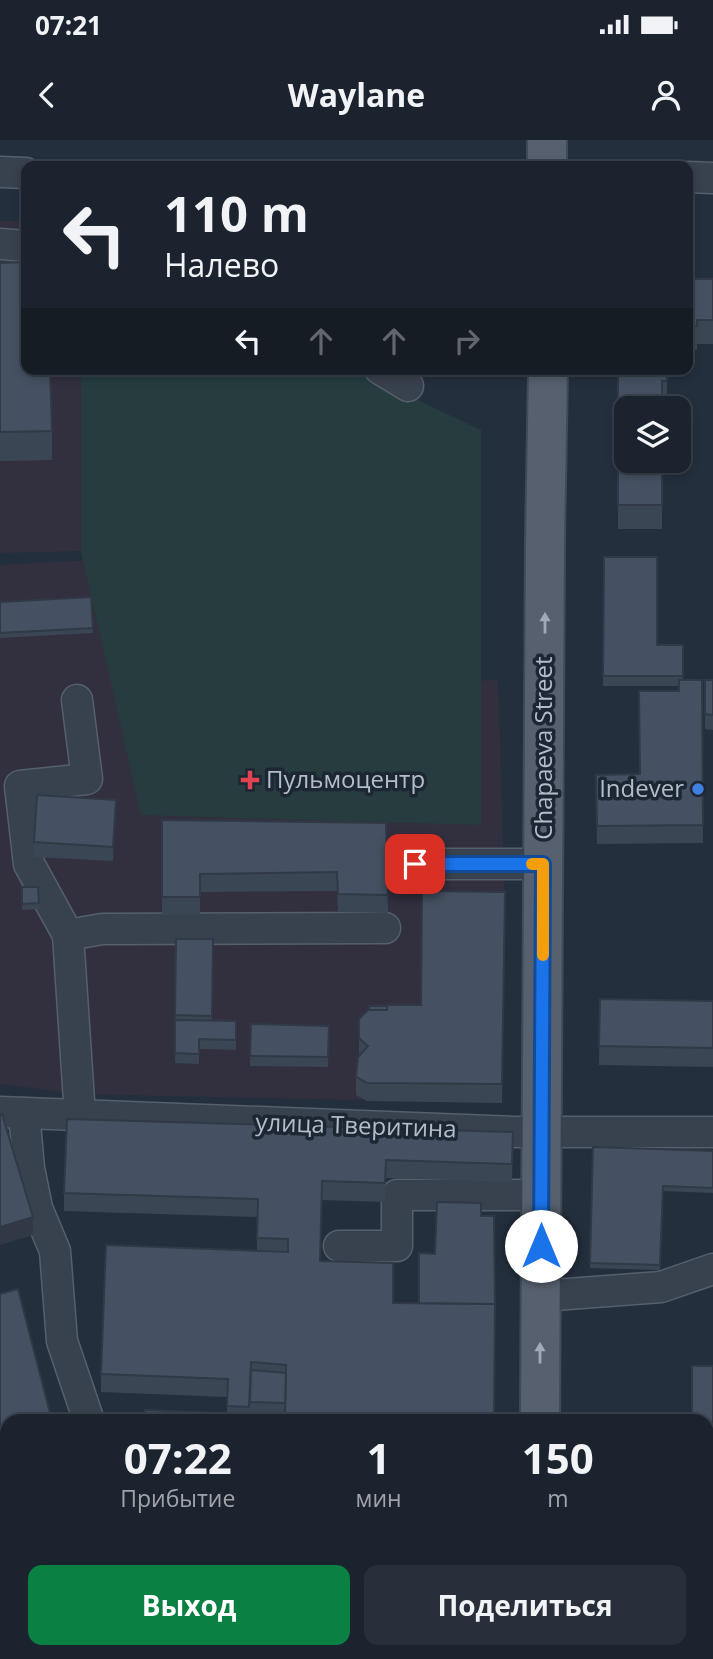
<!DOCTYPE html>
<html lang="ru">
<head>
<meta charset="utf-8">
<style>
  body { margin:0; font-family:"Open Sans",sans-serif; background:#282f3a; color:#f1f3f6; height:100vh; display:flex; flex-direction:column; font-size:26px; white-space:nowrap }
  * { box-sizing:border-box; margin:0 }
  p { font-size:23px; color:#a0a4aa }
  .icon { flex:none; width:38px; height:38px; fill:none; stroke:currentColor; stroke-width:2; stroke-linecap:round; stroke-linejoin:round }
  .map { position:relative; flex:1; overflow:hidden }
  .sheet { position:absolute; left:0px; top:1274px; width:714px; height:245px; display:flex; flex-direction:column; background:#1b232e; border-radius:21px 21px 0 0; box-shadow:0 4px 10px #0003,0 0 0 2px #39404a }
  .sheet>* { flex:none }
  .guide { position:absolute; left:21px; top:21px; width:672px; height:214px; border-radius:14px; box-shadow:0 4px 10px #0003,0 0 0 2px #39404a; background:#1b232e; color:#f1f3f6; overflow:hidden }
  .controls { position:absolute; left:614px; top:256px; display:grid; gap:14px }
  .controls a { display:grid; place-items:center; width:77px; height:77px; border-radius:14px; background:#1b232e; box-shadow:0 4px 10px #0003,0 0 0 2px #39404a; font-size:35px }
  .pin { position:absolute; display:grid; place-items:center; width:60px; height:60px; color:#fff; margin:-30px; border-radius:14px; box-shadow:0 4px 10px #0006 }
  .me { position:absolute; width:77px; margin:-38px; rotate:0deg; stroke-linejoin:round; filter:drop-shadow(0 0 5px #0008) }
  .turn { display:flex; align-items:center; gap:24px; height:147px; padding:0 28px; font-size:32px }
  .turn .icon { width:91px; height:91px; stroke-width:2.5 }
  .turn b { display:block; font-size:49px; line-height:60px }
  .lanes { display:flex; align-items:center; height:66px; padding:0 28px; background:#0003; justify-content:center; gap:35px; direction:ltr }
  .lanes .off { opacity:.35 }
  .eta { display:flex; justify-content:space-evenly; align-items:center; height:119px; text-align:center }
  .eta b { font-size:42px; font-weight:700; line-height:49px }
  .cta { display:flex; gap:14px; margin-top:auto; padding:14px 28px }
  .cta a { flex:1; height:80px; border-radius:14px; background:#0b8043; color:#fff; font-size:28px; font-weight:700; line-height:80px; text-align:center }
  .cta a+a { background:#282f3a; color:#f1f3f6 }
  .status { display:flex; justify-content:space-between; align-items:center; height:49px; padding:0 35px; background:#1b232e; direction:ltr }
  .status svg { height:19px; fill:currentColor }
  header { display:flex; justify-content:space-between; align-items:center; height:91px; padding:0 28px; background:#1b232e; font-size:32px; font-weight:700 }
  .map>svg:first-child { display:block }
</style>
</head>
<body>
<div class="status"><b>07:21</b><svg viewBox="0 0 49 12"><path d="M0 12V9h3v3zM5 12V6h3v6zM10 12V3h3v9zM15 12V0h3v12zM26 1h20v11H26zM47 4h2v5h-2z"/></svg></div>
<header><svg class="icon" aria-label="back" viewBox="0 0 24 24"><path d="M15 5l-7 7 7 7"/></svg>Waylane<svg class="icon" aria-label="person" viewBox="0 0 24 24"><circle cx="12" cy="8" r="4"/><path d="M4 21q1-7 8-7t8 7"/></svg></header>
<div class="map">
<svg width="713" height="1519" viewBox="0 0 713 1519">
  <rect width="100%" height="100%" fill="#242f3e"/>
  <g fill="#32303f">
    <polygon points="0,81 26,81 26,229 81,229 81,411 0,413"/>
    <polygon points="113,419 127,556 498,540 505,770 502,963 80,954 0,944 0,425"/>
  </g>
  <g fill="#263c3f">
    <polygon points="81,229 352,229 481,290 481,685 141,675 81,411"/>
    <polygon points="0,1410 7,1431 7,1512 34,1512 36,1519 0,1519"/>
    <rect x="371" y="1512" width="38" height="7"/>
  </g>
  <g fill="none" stroke-linecap="round" stroke-linejoin="round">
    <g stroke="#565f6c" stroke-width="33">
      <g id="minor">
        <polyline points="0,32 26,33"/>
        <polyline points="688,37 713,38"/>
        <polyline points="0,104 26,106"/>
        <polyline points="380,229 408,246"/>
        <polyline points="77,560 87,639 20,646 29,724 68,795 80,976"/>
        <polyline points="415,724 543,724"/>
        <polyline points="68,795 102,789 385,788"/>
        <polyline points="0,972 516,992 713,992"/>
        <polyline points="24,973 29,1028 37,1068 55,1111 62,1201 89,1281"/>
        <polyline points="339,1106 397,1106 397,1055 541,1055"/>
        <polyline points="541,1156 661,1147 713,1129"/>
        <polyline points="126,1512 127,1519"/>
        <polyline points="361,1512 361,1519"/>
        <polyline points="250,1519 250,1512"/>
      </g>
    </g>
    <g stroke="#414a57" stroke-width="42">
      <g id="major">
        <polyline points="547,26 547,0"/>
        <polyline points="540,1281 545,400 548,229"/>
        <polyline points="539,1519 539,1512"/>
      </g>
    </g>
    <use href="#minor" stroke="#38414e" stroke-width="30"/>
    <use href="#major" stroke="#56606e" stroke-width="38"/>
  </g>
  <g fill="#3b4654">
    <polygon points="0,123 52,291 52,320 0,321"/>
    <polygon points="688,139 713,139 713,204 697,204 697,210 688,210"/>
    <polygon points="618,229 667,229 667,265 662,265 626,320 669,320 669,328 662,328 662,389 618,389"/>
    <polygon points="604,417 657,505 683,505 683,540 702,540 703,703 597,704 596,635 640,634 679,551 679,546 603,546"/>
    <polygon points="91,457 93,493 0,498 0,462"/>
    <polygon points="705,540 713,540 713,590 705,589"/>
    <polygon points="116,674 113,721 34,717 34,702"/>
    <polygon points="162,680 386,683 388,773 338,772 337,751 200,752 200,775 162,775"/>
    <polygon points="22,747 38,747 39,769 22,770"/>
    <polygon points="505,752 502,963 367,961 356,955 356,937 359,915 359,879 387,866 421,865"/>
    <polygon points="176,799 213,799 212,880 236,881 236,910 199,909 199,924 175,923"/>
    <polygon points="600,859 713,861 713,927 599,925"/>
    <polygon points="251,884 329,886 328,927 250,926"/>
    <polygon points="513,992 512,1042 386,1038 385,1062 322,1060 320,1121 393,1163 419,1163 435,1114 481,1076 495,1182 285,1273 250,1272 249,1281 145,1281 227,1274 227,1257 101,1252 101,1234 257,1111 257,1077 64,1071 64,1053"/>
    <polygon points="593,1007 713,1011 713,1053 663,1051 660,1130 590,1128"/>
    <polygon points="713,1226 713,1352 707,1352 707,1281"/>
    <rect x="138" y="1512" width="51" height="7"/>
  </g>
  <g fill="#303945">
    <polygon points="116,660 116,674 113,721 113,707"/>
    <polygon points="33,1077 33,1095 0,1105 0,1087"/>
    <polygon points="7,1308 7,1322 0,1324 0,1310"/>
  </g>
  <g fill="#455162" stroke="#303945" stroke-width="2">
    <polygon points="26,122 26,229 50,229 52,291 0,292 0,123"/>
    <polygon points="688,139 713,139 713,180 697,180 697,186 688,186"/>
    <polygon points="618,229 667,229 667,241 662,241 662,268 626,268 626,320 662,320 662,365 618,365"/>
    <polygon points="604,417 657,417 657,505 683,505 683,536 603,536"/>
    <polygon points="91,457 93,488 0,493 0,462"/>
    <polygon points="679,540 702,540 703,685 597,686 596,635 640,634 639,551 679,551"/>
    <polygon points="705,540 713,540 713,575 705,574"/>
    <polygon points="37,655 116,660 113,707 34,702"/>
    <polygon points="162,680 386,683 388,755 338,754 337,732 200,734 200,757 162,757"/>
    <polygon points="22,747 38,747 39,763 22,764"/>
    <polygon points="422,751 505,752 502,944 367,943 356,937 358,917 368,906 359,898 359,879 368,870 387,870 387,865 421,865"/>
    <polygon points="176,799 213,799 212,876 175,875"/>
    <polygon points="600,859 713,861 713,908 599,906"/>
    <rect x="369" y="866" width="18" height="4"/>
    <polygon points="175,880 236,881 236,900 199,899 199,914 175,913"/>
    <polygon points="251,884 329,886 328,917 250,916"/>
    <polygon points="0,974 2,974 33,1077 0,1087"/>
    <polygon points="67,979 513,992 512,1024 386,1020 385,1043 322,1041 320,1121 393,1123 393,1163 495,1164 494,1281 285,1281 286,1225 251,1222 249,1267 227,1266 228,1239 101,1234 106,1105 288,1112 288,1099 257,1098 258,1059 64,1053"/>
    <polygon points="593,1007 713,1011 713,1048 663,1046 660,1125 590,1123"/>
    <polygon points="437,1062 481,1063 481,1076 494,1076 495,1164 419,1163 419,1113 435,1114"/>
    <polygon points="18,1149 52,1281 7,1281 7,1308 0,1310 0,1154"/>
    <polygon points="692,1226 713,1226 713,1337 707,1337 707,1281 692,1281"/>
    <polygon points="251,1230 286,1233 285,1263 250,1262"/>
    <polygon points="145,1270 239,1274 239,1281 145,1281"/>
    <polygon points="707,1399 713,1399 713,1519 700,1519 700,1512 707,1512"/>
    <polygon points="138,1512 189,1512 188,1516 138,1515"/>
    <rect x="279" y="1512" width="69" height="7"/>
    <polygon points="428,1512 497,1512 497,1519 427,1519"/>
    <rect x="581" y="1512" width="53" height="7"/>
  </g>
  <defs><path id="oneway-solid" d="M-6-.8H1V-3.2L6.5 0L1 3.2V.8H-6Z" transform="scale(1.75)"/></defs>
  <g fill="#a1aab7">
    <use href="#oneway-solid" transform="translate(545 483) rotate(-90)"/>
    <use href="#oneway-solid" transform="translate(540 1213) rotate(-90)"/>
  </g>
  <g fill="none" stroke-linecap="round" stroke-linejoin="round">
    <g stroke="#114b97" stroke-width="18">
      <polyline id="route" points="415,724 543,724 541,1106"/>
    </g>
    <use href="#route" stroke="#1a73e8" stroke-width="12"/>
    <polyline stroke="#f59e0b" stroke-width="12" points="532,724 543,724 543,815"/>
  </g>
  <path fill="#e0444e" stroke="#1d2633" stroke-width="2.5" d="M246.5 629.5h7v7h7v7h-7v7h-7v-7h-7v-7h7z"/>
  <circle fill="#3f7fe0" stroke="#1d2633" stroke-width="2.5" cx="698" cy="649" r="7"/>
  <g text-anchor="middle" stroke-width="7" stroke-linejoin="round" paint-order="stroke">
    <g font-size="24" fill="#b4bcc9" stroke="#1d2633">
      <text transform="translate(544 608) rotate(-90)" y="8">Chapaeva Street</text>
      <text transform="translate(356 986) rotate(2)" y="8">улица Тверитина</text>
    </g>
    <g font-size="24" fill="#b4bcc9" stroke="#1d2633" text-anchor="start">
      <text x="266" y="648">Пульмоцентр</text>
      <text x="684" y="657" text-anchor="end">Indever</text>
    </g>
  </g>
</svg>
<div class="controls">
<a><svg class="icon" aria-label="layers" viewBox="0 0 24 24"><path d="M12 4l9 5-9 5-9-5zM3 14l9 5 9-5"/></svg></a>
</div>
<div class="pin" style="left:415px;top:724px;background:#d93025"><svg class="icon" aria-label="arrive" viewBox="0 0 24 24"><path d="M6 21V4h12l-3 4 3 4H6"/></svg></div>
<svg class="me" style="left:541px;top:1106px" viewBox="-20 -20 40 40"><circle r="19" fill="#fff"/><path d="M0-13L10 11 0 6-10 11z" fill="#1a73e8"/></svg>
<div class="guide">
<div class="turn"><svg class="icon" aria-label="left" viewBox="0 0 24 24"><path d="M17 20v-9H6M10 6l-5 5 5 5"/></svg><div><b>110 m</b>Налево</div></div>
<div class="lanes"><svg class="icon" aria-label="left" viewBox="0 0 24 24"><path d="M17 20v-9H6M10 6l-5 5 5 5"/></svg><svg class="icon off" aria-label="ahead" viewBox="0 0 24 24"><path d="M12 20V5M6 11l6-6 6 6"/></svg><svg class="icon off" aria-label="ahead" viewBox="0 0 24 24"><path d="M12 20V5M6 11l6-6 6 6"/></svg><svg class="icon off" aria-label="right" viewBox="0 0 24 24"><path d="M7 20v-9h11M14 6l5 5-5 5"/></svg></div>
</div>
<section class="sheet">
<div class="eta">
<div><b>07:22</b><p>Прибытие</p></div>
<div><b>1</b><p>мин</p></div>
<div><b>150</b><p>m</p></div>
</div>
<div class="cta"><a>Выход</a><a>Поделиться</a></div>
</section>
</div>
</body>
</html>
